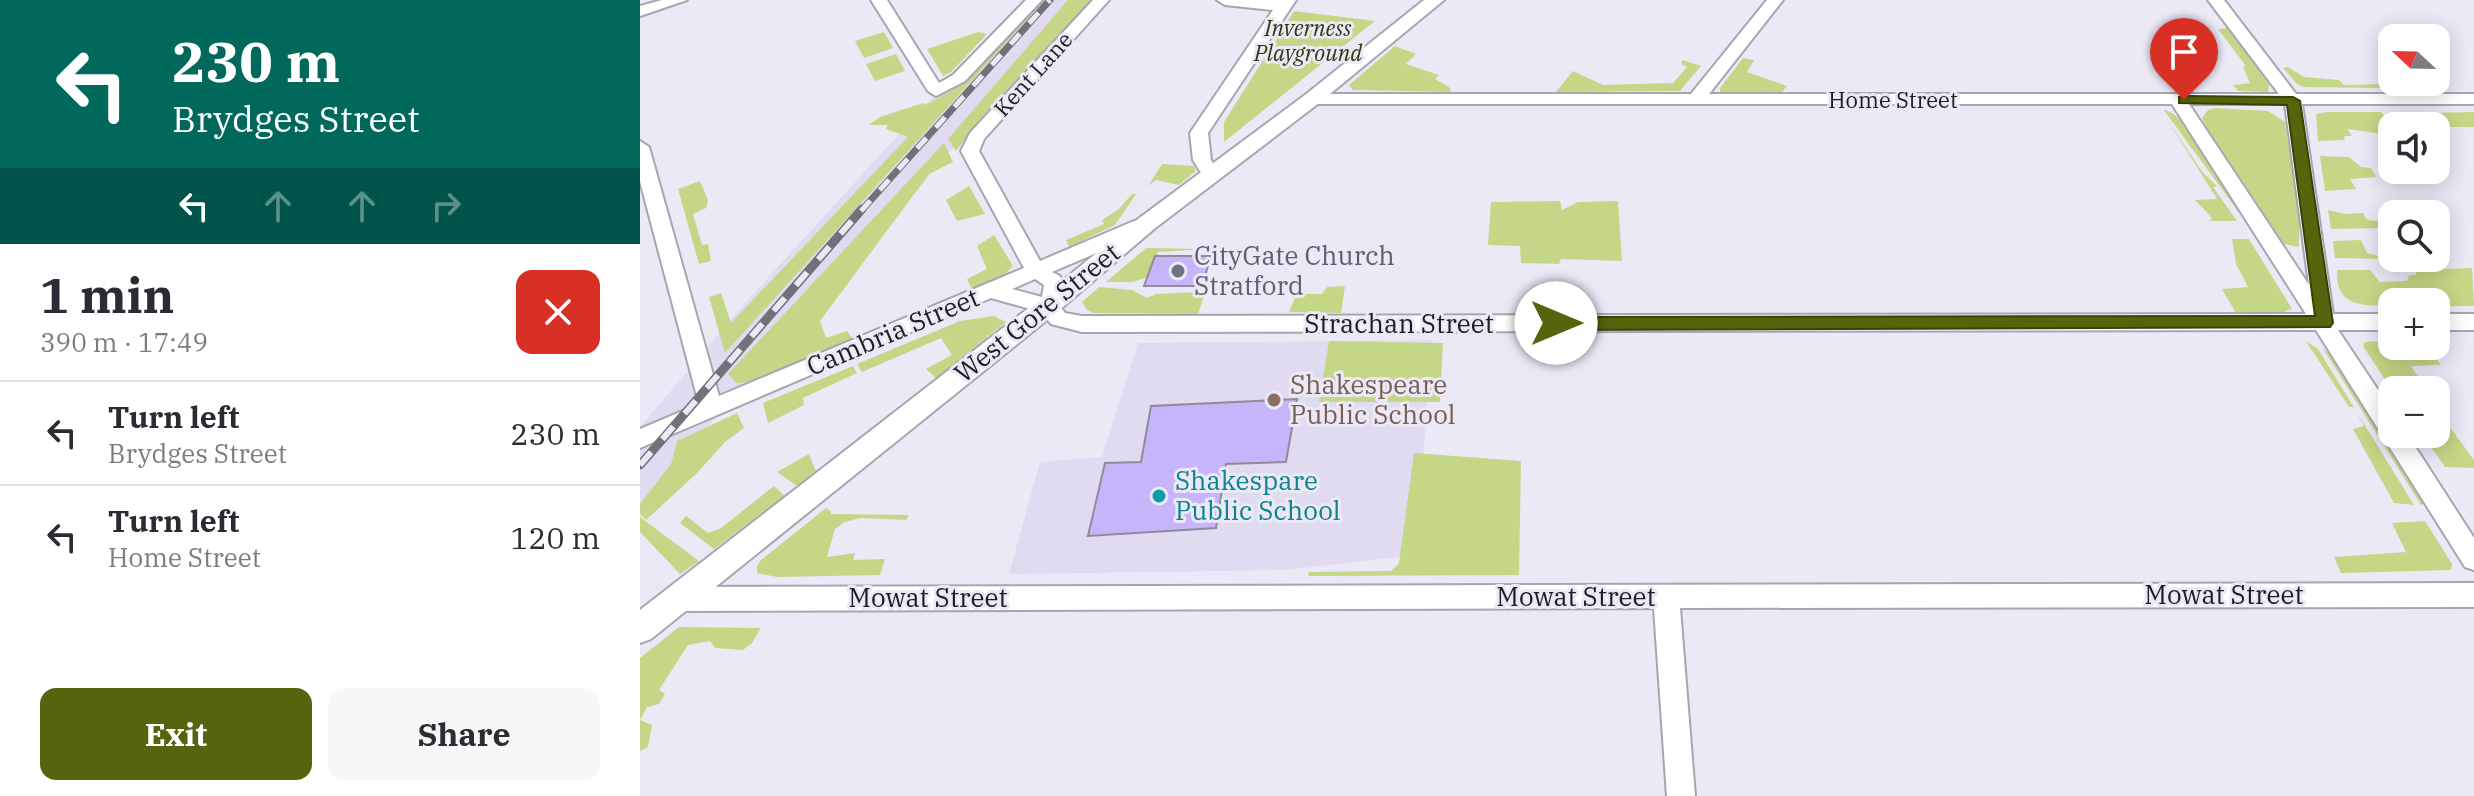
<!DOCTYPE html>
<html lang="en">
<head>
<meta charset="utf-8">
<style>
  body { margin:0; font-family:"IBM Plex Serif",serif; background:#f7f7f7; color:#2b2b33; height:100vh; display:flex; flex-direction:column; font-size:30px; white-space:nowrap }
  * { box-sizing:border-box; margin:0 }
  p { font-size:26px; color:#7c7c81 }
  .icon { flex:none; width:44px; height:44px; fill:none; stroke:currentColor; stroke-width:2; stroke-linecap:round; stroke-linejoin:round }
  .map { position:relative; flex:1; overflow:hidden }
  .sheet { display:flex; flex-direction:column; background:#fff; width:640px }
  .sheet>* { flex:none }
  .top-card { background:#00695c; color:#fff; overflow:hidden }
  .needle { width:52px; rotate:292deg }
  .buttons { position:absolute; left:1738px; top:24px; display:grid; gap:16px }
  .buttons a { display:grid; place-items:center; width:72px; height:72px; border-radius:16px; background:#fff; box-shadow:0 4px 20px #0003; font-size:40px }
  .pin { position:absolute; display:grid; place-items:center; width:68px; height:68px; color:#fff; margin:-82px -34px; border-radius:50% 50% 50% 0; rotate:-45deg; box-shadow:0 0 8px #0007 }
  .pin .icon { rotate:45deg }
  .me { position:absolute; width:88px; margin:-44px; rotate:90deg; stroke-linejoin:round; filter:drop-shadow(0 0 6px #0008) }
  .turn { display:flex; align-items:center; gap:28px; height:168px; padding:0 40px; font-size:36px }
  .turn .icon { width:104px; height:104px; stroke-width:2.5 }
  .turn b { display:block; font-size:56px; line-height:68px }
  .lanes { display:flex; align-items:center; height:76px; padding:0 40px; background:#0003; justify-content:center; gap:40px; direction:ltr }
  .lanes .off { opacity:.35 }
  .round { display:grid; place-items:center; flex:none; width:84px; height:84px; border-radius:16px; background:#f7f7f7 }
  .head { display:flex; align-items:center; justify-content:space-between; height:136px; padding:0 40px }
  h1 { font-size:48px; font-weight:700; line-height:60px }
  .button { display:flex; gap:16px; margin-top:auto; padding:16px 40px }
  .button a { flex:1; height:92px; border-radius:16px; background:#56650d; color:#fff; font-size:32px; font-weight:700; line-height:92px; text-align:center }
  .button a+a { background:#f7f7f7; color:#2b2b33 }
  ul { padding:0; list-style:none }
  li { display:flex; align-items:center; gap:24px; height:104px; padding:0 40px; border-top:2px solid #e1e1e2 }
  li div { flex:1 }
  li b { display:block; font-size:30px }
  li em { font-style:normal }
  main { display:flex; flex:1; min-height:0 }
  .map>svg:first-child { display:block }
</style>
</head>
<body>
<main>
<section class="sheet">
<div class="top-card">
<div class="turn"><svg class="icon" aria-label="left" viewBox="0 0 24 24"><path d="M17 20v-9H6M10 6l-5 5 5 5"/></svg><div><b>230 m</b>Brydges Street</div></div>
<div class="lanes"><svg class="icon" aria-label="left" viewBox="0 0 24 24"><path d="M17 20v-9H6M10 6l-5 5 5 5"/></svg><svg class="icon off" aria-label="ahead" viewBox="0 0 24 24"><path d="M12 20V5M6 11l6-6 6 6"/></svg><svg class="icon off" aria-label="ahead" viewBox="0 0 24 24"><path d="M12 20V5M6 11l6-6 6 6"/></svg><svg class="icon off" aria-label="right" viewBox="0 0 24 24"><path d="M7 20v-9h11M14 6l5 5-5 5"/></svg></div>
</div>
<div class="head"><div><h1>1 min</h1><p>390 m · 17:49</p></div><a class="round" style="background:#d93025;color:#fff"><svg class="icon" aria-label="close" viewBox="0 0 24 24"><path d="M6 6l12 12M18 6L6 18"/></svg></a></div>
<ul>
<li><svg class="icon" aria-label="left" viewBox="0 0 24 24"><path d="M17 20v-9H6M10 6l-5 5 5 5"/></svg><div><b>Turn left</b><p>Brydges Street</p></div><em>230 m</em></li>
<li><svg class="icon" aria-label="left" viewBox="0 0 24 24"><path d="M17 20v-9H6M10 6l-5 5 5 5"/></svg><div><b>Turn left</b><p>Home Street</p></div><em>120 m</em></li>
</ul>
<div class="button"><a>Exit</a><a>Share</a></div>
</section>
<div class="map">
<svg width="1834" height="796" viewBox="0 0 1834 796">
  <rect width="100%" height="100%" fill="#ece9f7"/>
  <g fill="#e0dbf0">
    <polygon points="388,0 446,0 291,173 148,357 114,374 66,428 0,513 0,427 105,303 280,111"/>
    <polygon points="792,340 776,555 646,570 369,574 400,462 462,457 498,343"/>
  </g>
  <g fill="#c4d786">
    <polygon points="399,0 405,0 85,353 69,297 81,293 91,323 268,137 246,129 248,125 229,125 240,117 283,103 285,105 311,91"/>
    <polygon points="428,0 451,0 346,113 316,151 308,139"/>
    <polygon points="654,11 735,21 584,142 584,122"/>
    <polygon points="1587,28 1629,84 1628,92 1598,91 1593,85 1610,83 1603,67 1606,66 1578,29"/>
    <polygon points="244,32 253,48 224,58 215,41"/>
    <polygon points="338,32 347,34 311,72 303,76 287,49"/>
    <polygon points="755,46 776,54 766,64 799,75 795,79 809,87 811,92 713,90 709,85"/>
    <polygon points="256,54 265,71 235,81 226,64"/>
    <polygon points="1103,58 1114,60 1107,72 1147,86 1142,92 1080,92 1080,88"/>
    <polygon points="1043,60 1061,66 1040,91 916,92 933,71 963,85 1033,83 1047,67 1041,64"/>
    <polygon points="1648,67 1664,77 1699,80 1704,85 1741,84 1744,88 1664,87 1657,84 1643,68"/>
    <polygon points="1575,108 1628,111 1645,122 1659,213 1659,247 1644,244 1566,127 1562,118 1568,110"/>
    <polygon points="1523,109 1534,114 1545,125 1606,222"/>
    <polygon points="1687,112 1741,112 1752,126 1752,135 1707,129 1712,136 1704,136 1705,140 1678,141 1676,114"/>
    <polygon points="1834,112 1834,127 1800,127 1787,113"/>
    <polygon points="1525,116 1563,173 1577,186 1573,187 1597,221 1570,221 1572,218 1555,200 1577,199"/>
    <polygon points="304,143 313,162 289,174 180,321 186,338 207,331 214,341 115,382 96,383 88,374"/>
    <polygon points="1680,156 1709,157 1721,167 1731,168 1736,177 1710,179 1716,189 1685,191"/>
    <polygon points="522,164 554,166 556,171 539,185 516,180 508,186"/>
    <polygon points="60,181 68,200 66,208 53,214 62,245 68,244 71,261 59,264 38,189"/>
    <polygon points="329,186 345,214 317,221 306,200"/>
    <polygon points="492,194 496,194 475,225 429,247 426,240 464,224 462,220 478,210"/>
    <polygon points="920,201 922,210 938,202 978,201 982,261 921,259 919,264 881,263 880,246 848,245 851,202"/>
    <polygon points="1688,210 1705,214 1723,213 1727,220 1739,221 1743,228 1691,229"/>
    <polygon points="354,235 373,266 362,277 363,279 333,292 327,279 347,269 337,246"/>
    <polygon points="1592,239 1609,239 1652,309 1635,315 1597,315 1582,289 1608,287 1596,264"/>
    <polygon points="1721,240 1727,253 1750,259 1695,258 1693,241"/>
    <polygon points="506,248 566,249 518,252 506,278 492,282 466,282"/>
    <path d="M1832,268L1834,306H1796V302H1752V306C1722,305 1696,308 1697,270H1730L1740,282L1767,281L1769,275H1776V270Z"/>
    <polygon points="660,286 664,294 682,294 687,287 705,286 701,313 649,312"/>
    <polygon points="459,287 492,290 507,298 516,294 560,292 558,296 564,296 558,314 454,313 447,310 442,302"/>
    <polygon points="354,316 366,322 296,378 286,369 312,355 301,338 222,372 217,364 320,321"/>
    <polygon points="689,341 803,343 800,402 679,402"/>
    <polygon points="1666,341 1678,349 1774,505 1754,503 1713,429 1724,426 1714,407 1709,407"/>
    <polygon points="1740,341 1752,341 1752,346 1788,346 1801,365 1771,366 1787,390 1752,390 1723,346 1725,342"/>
    <polygon points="1682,347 1690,355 1784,503 1781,505"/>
    <polygon points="213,366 217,373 163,398 164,405 128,423 123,403"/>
    <polygon points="97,413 104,428 85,442 57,473 6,520 0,514 0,504 31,464 37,441"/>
    <polygon points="1796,422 1806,422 1834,460 1834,468 1805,467 1782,434 1796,434"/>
    <polygon points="774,453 881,461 879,575 669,576 668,572 751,571 759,563"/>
    <polygon points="169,454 176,471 157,486 137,472"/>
    <polygon points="134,486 145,496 74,549 40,523 46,516 68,533 81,528"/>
    <polygon points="186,508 191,511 191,514 269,515 266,520 220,518 205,522 195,529 187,557 215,553 213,560 245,559 240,575 137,577 117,573 117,566 121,560"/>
    <polygon points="0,517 59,561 40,574 0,532"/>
    <polygon points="1785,521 1812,564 1811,570 1701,573 1694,557 1766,552 1752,523"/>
    <polygon points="39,627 121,628 112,643 103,650 75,648 70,641 48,645 19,690 25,694 19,704 7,707 0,720 12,725 8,747 0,751 0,658"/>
  </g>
  <g fill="#c7b5fb" stroke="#8f8c99" stroke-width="2">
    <polygon points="515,256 571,256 562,286 504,286"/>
    <polygon points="657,399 646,462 586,464 576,528 448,536 465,463 501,462 511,406"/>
  </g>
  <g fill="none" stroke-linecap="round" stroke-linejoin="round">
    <g stroke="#a7a5b2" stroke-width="4">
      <g id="minor">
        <polygon points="22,0 47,0 0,16 0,6"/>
        <polygon points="231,0 247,0 299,83 313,75 386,0 402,0 325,81 296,96 288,91"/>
        <path d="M453,0H469L344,139L339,151L400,261L494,221H508L511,226L508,231L412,272L420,276L426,290L419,305L425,313L442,316L1666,314L1532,104H672L664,99L672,94H1051L1127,0H1143L1069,94H1639L1568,0H1584L1656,94H1834V104H1662L1693,314H1752V330H1698L1752,411V434H1767L1834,538V570L1825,567L1676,330L442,332L411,324L401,312L351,298L0,448V429L59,404L0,181V141L9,147L79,396L384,268L321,151L330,133ZM1549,104H1645L1669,285ZM395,279L404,285L402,297L372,289Z"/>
        <polygon points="577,0 656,0 568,133 571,160 580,175 571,181 565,179 553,160 550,133 633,10 585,5"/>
        <rect x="1796" y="314" width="38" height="16"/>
        <polygon points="1834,583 1834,607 1040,608 1055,796 1027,796 1014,608 39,611 30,607 26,599 30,591 39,587"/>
      </g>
    </g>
    <g stroke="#a7a5b2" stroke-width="4">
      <polygon id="tertiary" points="784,0 804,0 679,103 514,229 417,312 11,639 0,643 0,610 399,300 498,219 665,95"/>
    </g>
    <use href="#minor" fill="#fff" fill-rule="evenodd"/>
    <use href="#tertiary" fill="#fff" fill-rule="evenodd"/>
    <g stroke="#727079" stroke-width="7">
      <polyline id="rail-far1" points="221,211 410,0"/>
    </g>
    <g stroke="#727079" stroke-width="9">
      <polyline id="rail" points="0,465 222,209"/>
    </g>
    <use href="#rail-far1" stroke="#ece9f7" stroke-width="5" stroke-dasharray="14" stroke-linecap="butt"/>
    <use href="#rail" stroke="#ece9f7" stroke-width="6" stroke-dasharray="17" stroke-linecap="butt"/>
  </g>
  <polygon fill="#56650d" stroke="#384208" stroke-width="2" points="1544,96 1653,97 1660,101 1693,323 1690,327 916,330 907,323 916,317 1675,316 1647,105 1539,103 1539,97"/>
  <circle fill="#6b7280" stroke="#ece9f7" stroke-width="3" cx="538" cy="271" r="8"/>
  <circle fill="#8d6e63" stroke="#ece9f7" stroke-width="3" cx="634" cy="400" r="8"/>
  <circle fill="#0f9aa8" stroke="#ece9f7" stroke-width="3" cx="519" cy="496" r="8"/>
  <g text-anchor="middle" stroke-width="6" stroke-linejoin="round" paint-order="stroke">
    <g font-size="22" font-style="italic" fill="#2e360e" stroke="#ece9f7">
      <text x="668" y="36">Inverness<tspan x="668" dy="25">Playground</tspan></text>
    </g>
    <g font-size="22" fill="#1e1d21" stroke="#ece9f7">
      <text transform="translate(393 74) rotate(-48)" y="8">Kent Lane</text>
      <text x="1253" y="108">Home Street</text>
    </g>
    <g font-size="26" fill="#5b616d" stroke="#ece9f7" text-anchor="start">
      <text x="554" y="265">CityGate Church<tspan x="554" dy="30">Stratford</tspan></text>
    </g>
    <g font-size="26" fill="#1e1d21" stroke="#ece9f7">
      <text transform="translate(397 313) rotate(-39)" y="9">West Gore Street</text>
      <text x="759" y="333">Strachan Street</text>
      <text transform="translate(253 332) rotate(-23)" y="9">Cambria Street</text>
      <text x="1584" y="604">Mowat Street</text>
      <text x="936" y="606">Mowat Street</text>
      <text x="288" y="607">Mowat Street</text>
    </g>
    <g font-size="26" fill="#785e54" stroke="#ece9f7" text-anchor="start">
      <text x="650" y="394">Shakespeare<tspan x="650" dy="30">Public School</tspan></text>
    </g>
    <g font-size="26" fill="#0d838f" stroke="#ece9f7" text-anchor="start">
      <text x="535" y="490">Shakespare<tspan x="535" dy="30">Public School</tspan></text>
    </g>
  </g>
</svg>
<div class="buttons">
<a><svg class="needle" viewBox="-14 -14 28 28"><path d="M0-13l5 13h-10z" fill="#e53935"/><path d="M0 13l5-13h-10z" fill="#7c7c81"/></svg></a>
<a><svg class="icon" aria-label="sound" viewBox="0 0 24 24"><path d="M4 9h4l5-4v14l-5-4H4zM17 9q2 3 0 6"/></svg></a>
<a><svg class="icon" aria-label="search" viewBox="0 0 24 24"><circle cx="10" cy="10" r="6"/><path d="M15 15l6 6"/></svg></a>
<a>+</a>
<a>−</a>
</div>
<div class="pin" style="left:1544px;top:100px;background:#d93025"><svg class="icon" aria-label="arrive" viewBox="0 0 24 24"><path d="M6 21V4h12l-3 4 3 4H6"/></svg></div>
<svg class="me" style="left:916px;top:323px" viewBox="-20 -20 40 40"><circle r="19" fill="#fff"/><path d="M0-13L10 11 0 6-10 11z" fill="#56650d"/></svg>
</div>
</main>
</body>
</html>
